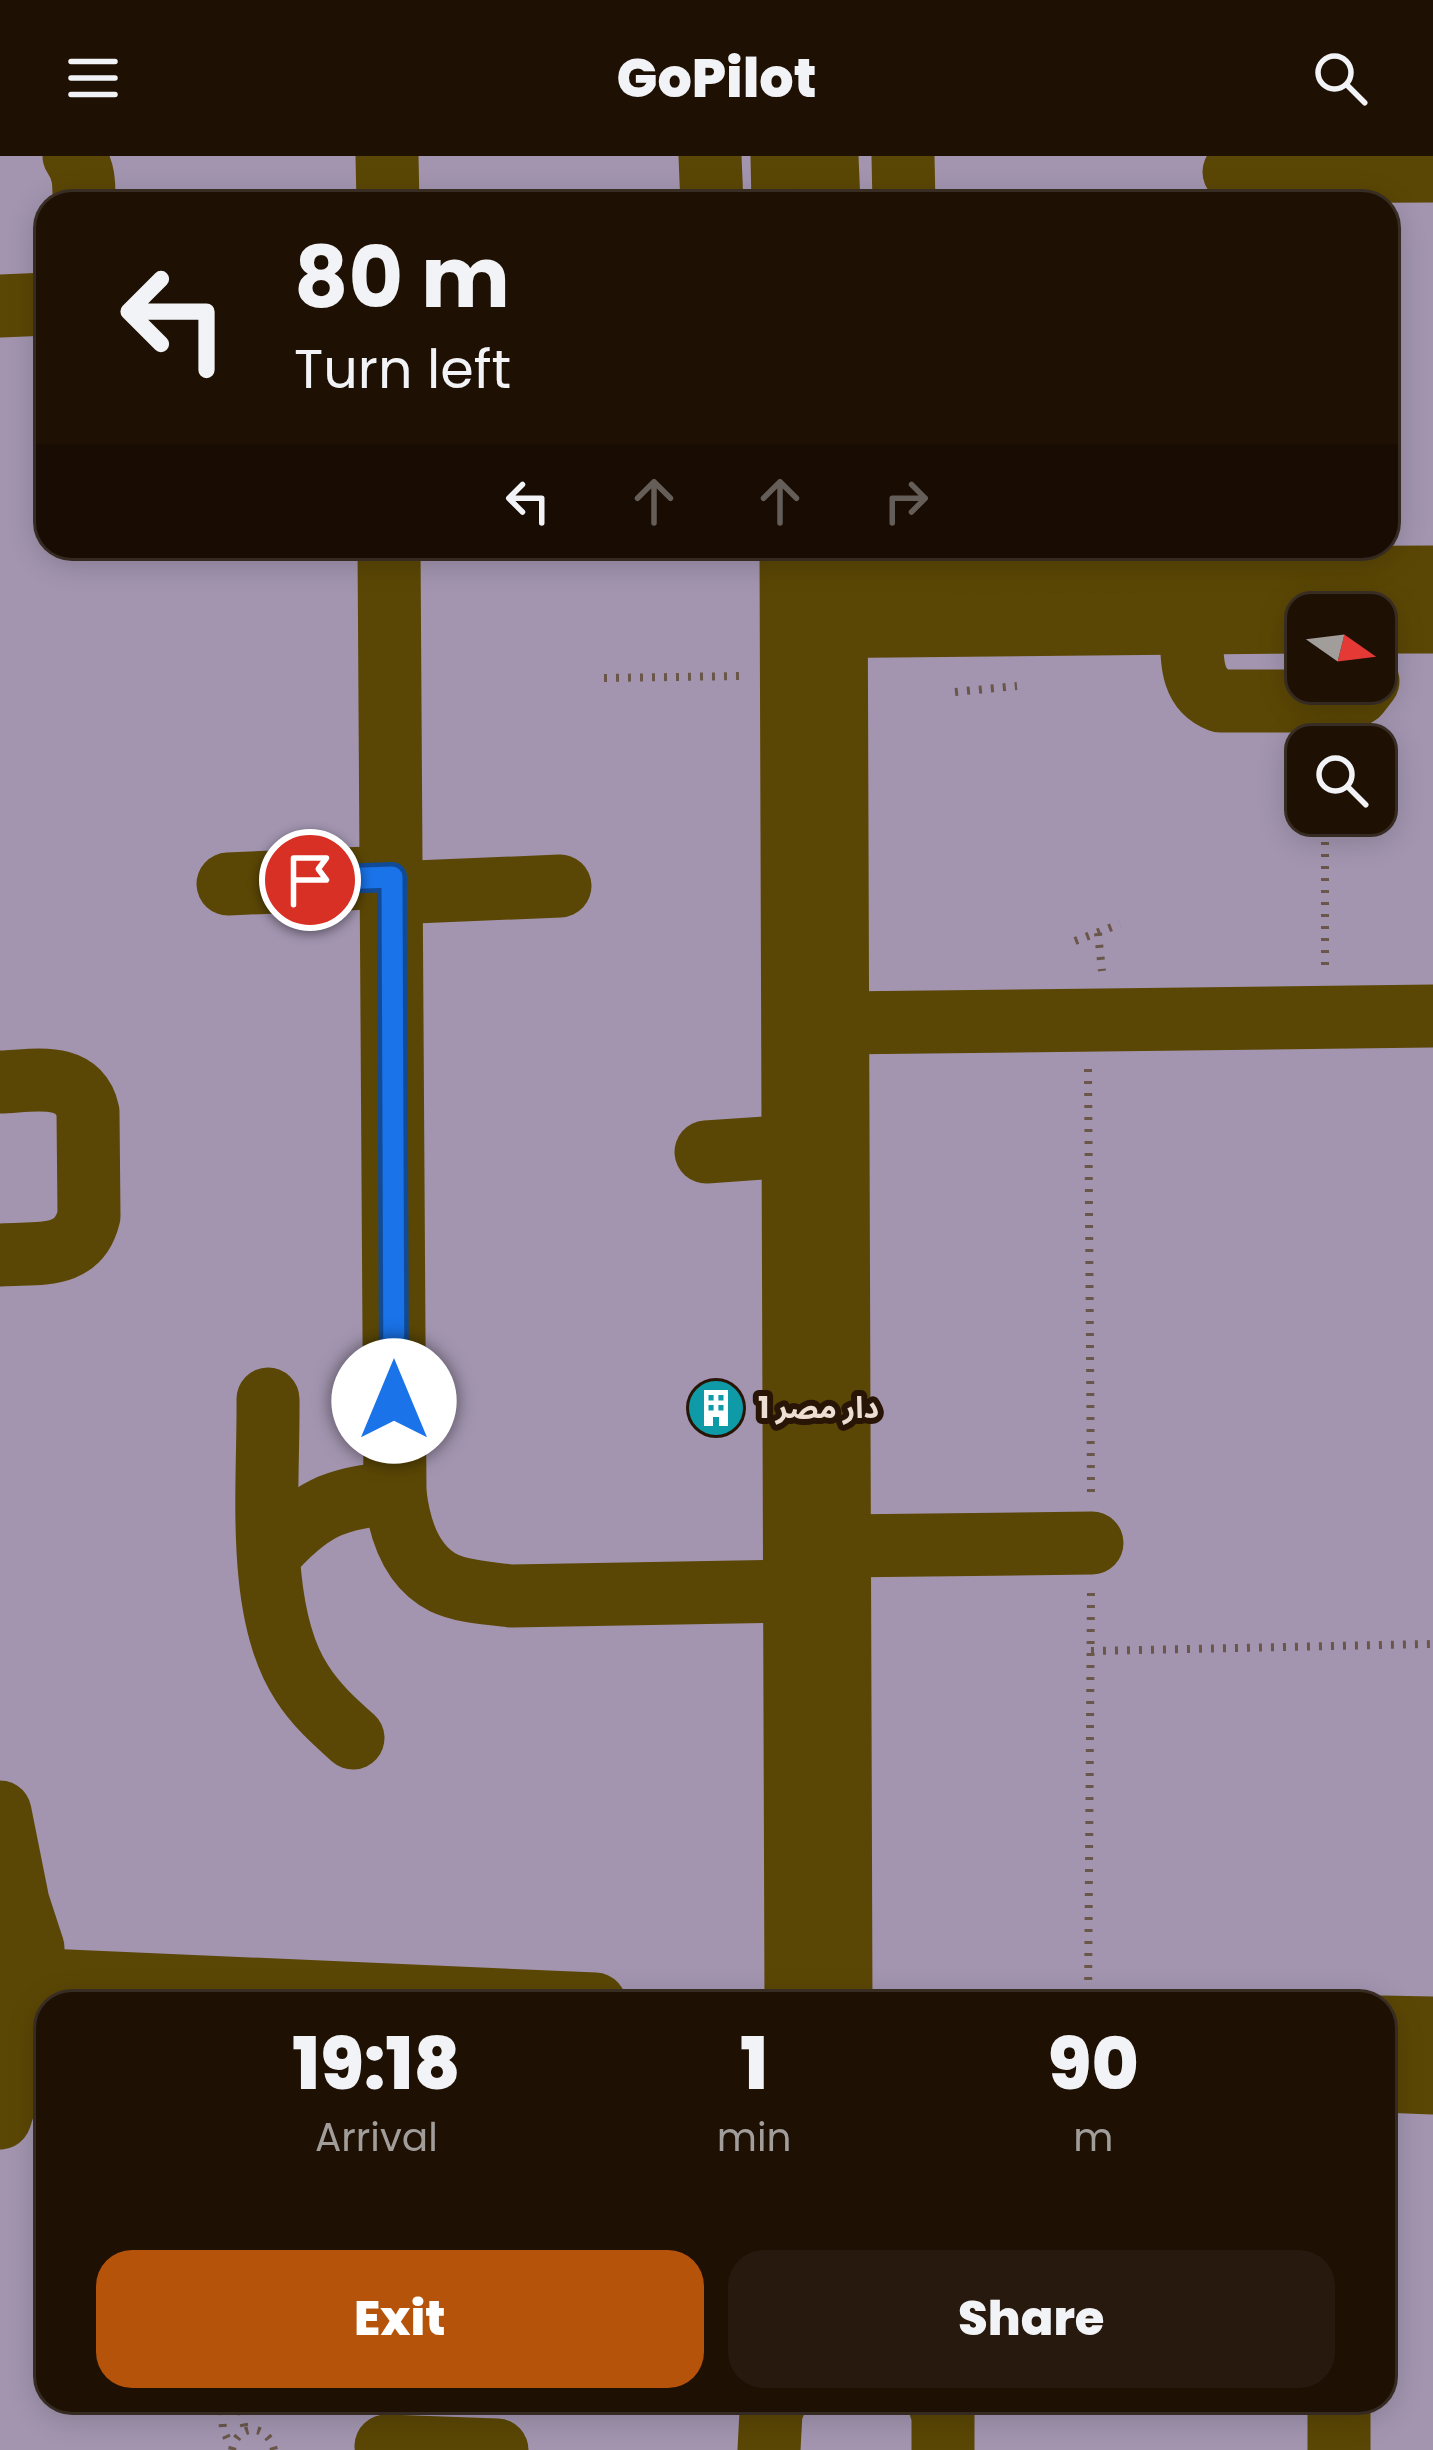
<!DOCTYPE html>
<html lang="en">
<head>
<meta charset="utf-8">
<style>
  body { margin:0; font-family:Poppins,"Noto Sans Arabic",sans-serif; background:#27190e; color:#f1f3f6; height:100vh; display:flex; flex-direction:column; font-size:45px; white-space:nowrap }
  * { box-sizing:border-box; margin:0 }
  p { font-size:39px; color:#a19d9a }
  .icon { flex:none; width:66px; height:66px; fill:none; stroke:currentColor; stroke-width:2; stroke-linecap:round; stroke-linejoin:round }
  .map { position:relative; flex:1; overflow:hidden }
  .sheet { position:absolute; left:36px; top:1836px; width:1359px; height:420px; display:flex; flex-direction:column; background:#1f1004; border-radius:36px; box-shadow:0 6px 30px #0003,0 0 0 3px #3c3026 }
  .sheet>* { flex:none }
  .top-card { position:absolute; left:36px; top:36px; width:1362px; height:366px; border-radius:36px; box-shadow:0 6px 30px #0003,0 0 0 3px #3c3026; background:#1f1004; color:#f1f3f6; overflow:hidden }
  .needle { width:78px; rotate:104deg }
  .tools { position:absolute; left:1287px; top:438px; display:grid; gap:24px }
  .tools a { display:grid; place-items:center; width:108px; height:108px; border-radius:24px; background:#1f1004; box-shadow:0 6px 30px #0003,0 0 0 3px #3c3026; font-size:60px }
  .pin { position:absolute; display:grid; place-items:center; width:102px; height:102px; color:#fff; margin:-51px; border:6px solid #fff; border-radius:50%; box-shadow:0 3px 12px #0007 }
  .me { position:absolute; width:132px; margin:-66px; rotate:0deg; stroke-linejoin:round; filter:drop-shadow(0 0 9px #0008) }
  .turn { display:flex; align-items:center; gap:42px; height:252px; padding:0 60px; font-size:54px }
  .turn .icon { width:156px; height:156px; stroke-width:2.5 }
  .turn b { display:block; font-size:84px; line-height:102px }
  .lanes { display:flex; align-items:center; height:114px; padding:0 60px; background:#0003; justify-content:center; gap:60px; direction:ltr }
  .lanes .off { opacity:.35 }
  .eta { display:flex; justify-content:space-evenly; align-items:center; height:204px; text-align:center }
  .eta b { font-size:72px; font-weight:800; line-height:84px }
  .primary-button { display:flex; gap:24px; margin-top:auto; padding:24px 60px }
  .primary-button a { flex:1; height:138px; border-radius:36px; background:#b45309; color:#fff; font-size:48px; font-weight:800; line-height:138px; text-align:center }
  .primary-button a+a { background:#27190e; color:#f1f3f6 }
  header { display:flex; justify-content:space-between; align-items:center; height:156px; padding:0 60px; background:#1f1004; font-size:54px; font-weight:800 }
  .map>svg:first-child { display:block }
</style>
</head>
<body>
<header><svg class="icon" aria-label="menu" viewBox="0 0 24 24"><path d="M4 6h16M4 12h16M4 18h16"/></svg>GoPilot<svg class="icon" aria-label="search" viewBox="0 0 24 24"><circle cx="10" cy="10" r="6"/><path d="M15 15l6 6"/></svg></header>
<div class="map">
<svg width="1433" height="2294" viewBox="0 0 1433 2294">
  <rect width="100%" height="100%" fill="#291506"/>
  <path fill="#a395b0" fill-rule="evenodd" d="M0,0H1433V2294H0ZM48,48H1386V390H48ZM1308,459H1374V525H1308ZM1308,591H1374V657H1308ZM48,1848H1383V2244H48Z"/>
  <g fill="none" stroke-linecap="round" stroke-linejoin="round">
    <g stroke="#6a574a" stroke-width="8" stroke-dasharray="3 9" stroke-linecap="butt">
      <polyline points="604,522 743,520"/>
      <polyline points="955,536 1017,530"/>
      <polyline points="1325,686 1325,810"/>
      <polyline points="1098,777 1102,815"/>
      <polyline points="1075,785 1120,768"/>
      <polyline points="1088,913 1091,1336"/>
      <polyline points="1091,1495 1433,1488"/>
      <polyline points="1088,1848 1091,1435"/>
      <polyline points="221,2244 223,2273 230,2289"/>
      <polyline points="239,2244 245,2274"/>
      <path d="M232,2294C237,2267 268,2267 274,2294"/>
    </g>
    <g stroke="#5b4705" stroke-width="63">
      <path d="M74,0C85,15 84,30 84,48"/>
      <polyline points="387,0 388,48"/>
      <polyline points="710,0 712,48"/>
      <polyline points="782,0 783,48"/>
      <polyline points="827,0 829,48"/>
      <polyline points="903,0 904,48"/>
      <polyline points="1234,16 1433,15"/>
      <polyline points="0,150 48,148"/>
      <path d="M389,390L395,1337C399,1371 410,1410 444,1427C463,1436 489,1437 511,1440L796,1435"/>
      <polyline points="791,390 796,1848"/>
      <polyline points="836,390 841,1848"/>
      <polyline points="793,424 1433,421"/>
      <polyline points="1374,466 1433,466"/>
      <path d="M1191,467C1193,498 1187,532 1220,545H1345L1358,538L1368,525"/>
      <polyline points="795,471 1308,466"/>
      <polyline points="228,728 392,721"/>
      <polyline points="391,737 560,730"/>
      <polyline points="838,867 1433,860"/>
      <path d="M0,926C34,925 79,914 88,956L89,1060C78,1105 38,1096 0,1099"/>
      <polyline points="706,996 794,990"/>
      <path d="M268,1243C269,1327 255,1456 302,1527C316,1549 334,1565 353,1582"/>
      <polyline points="840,1390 1092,1387"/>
      <path d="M269,1399C309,1354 334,1341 395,1337"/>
      <polyline points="0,1656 18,1746 33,1792 30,1868 0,1962"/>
      <polyline points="0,1822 595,1848"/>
      <polyline points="1383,1871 1433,1872"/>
      <polyline points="1383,1925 1433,1927"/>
      <polyline points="938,2244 943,2259 943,2294"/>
      <polyline points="1339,2244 1339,2294"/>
      <polyline points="386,2290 497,2294"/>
      <polyline points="769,2294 771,2256 776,2244"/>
    </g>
  </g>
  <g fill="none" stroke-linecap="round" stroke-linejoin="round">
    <g stroke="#114b97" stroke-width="30">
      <polyline id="route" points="310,724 392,721 394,1245"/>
    </g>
    <use href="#route" stroke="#1a73e8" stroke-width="21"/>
  </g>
  <defs>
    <g id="building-disc" transform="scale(3)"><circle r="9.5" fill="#0f9aa8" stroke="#291506"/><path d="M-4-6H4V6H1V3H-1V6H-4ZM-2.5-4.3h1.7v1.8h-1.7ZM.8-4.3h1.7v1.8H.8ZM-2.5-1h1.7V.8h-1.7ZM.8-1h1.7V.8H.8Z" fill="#fff"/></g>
  </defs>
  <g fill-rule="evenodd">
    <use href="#building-disc" x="716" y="1252"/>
  </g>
  <g text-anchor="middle" stroke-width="12" stroke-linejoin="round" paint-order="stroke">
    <g font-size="30" font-weight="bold" fill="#edded4" stroke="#291506" text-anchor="start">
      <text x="758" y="1262">دار مصر 1</text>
    </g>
  </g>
</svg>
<div class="tools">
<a><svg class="needle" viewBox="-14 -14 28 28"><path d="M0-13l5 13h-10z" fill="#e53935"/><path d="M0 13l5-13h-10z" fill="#a19d9a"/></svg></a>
<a><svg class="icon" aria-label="search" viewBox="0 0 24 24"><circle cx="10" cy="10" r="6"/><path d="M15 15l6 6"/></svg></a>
</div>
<div class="pin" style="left:310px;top:724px;background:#d93025"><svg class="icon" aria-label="arrive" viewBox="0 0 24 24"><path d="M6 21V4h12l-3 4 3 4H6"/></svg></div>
<svg class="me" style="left:394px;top:1245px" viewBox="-20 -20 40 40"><circle r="19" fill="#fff"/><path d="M0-13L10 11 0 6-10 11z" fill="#1a73e8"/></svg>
<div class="top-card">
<div class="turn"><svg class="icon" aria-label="left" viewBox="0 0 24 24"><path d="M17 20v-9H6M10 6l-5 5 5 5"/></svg><div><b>80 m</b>Turn left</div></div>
<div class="lanes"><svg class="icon" aria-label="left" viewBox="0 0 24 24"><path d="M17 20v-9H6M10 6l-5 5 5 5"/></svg><svg class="icon off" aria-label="ahead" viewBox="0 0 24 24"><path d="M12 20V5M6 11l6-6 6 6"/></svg><svg class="icon off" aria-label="ahead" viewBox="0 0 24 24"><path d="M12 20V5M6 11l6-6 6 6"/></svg><svg class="icon off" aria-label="right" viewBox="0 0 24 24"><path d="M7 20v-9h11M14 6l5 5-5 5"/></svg></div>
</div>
<section class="sheet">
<div class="eta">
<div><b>19:18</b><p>Arrival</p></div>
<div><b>1</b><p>min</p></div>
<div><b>90</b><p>m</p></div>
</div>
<div class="primary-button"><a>Exit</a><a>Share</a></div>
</section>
</div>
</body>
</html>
